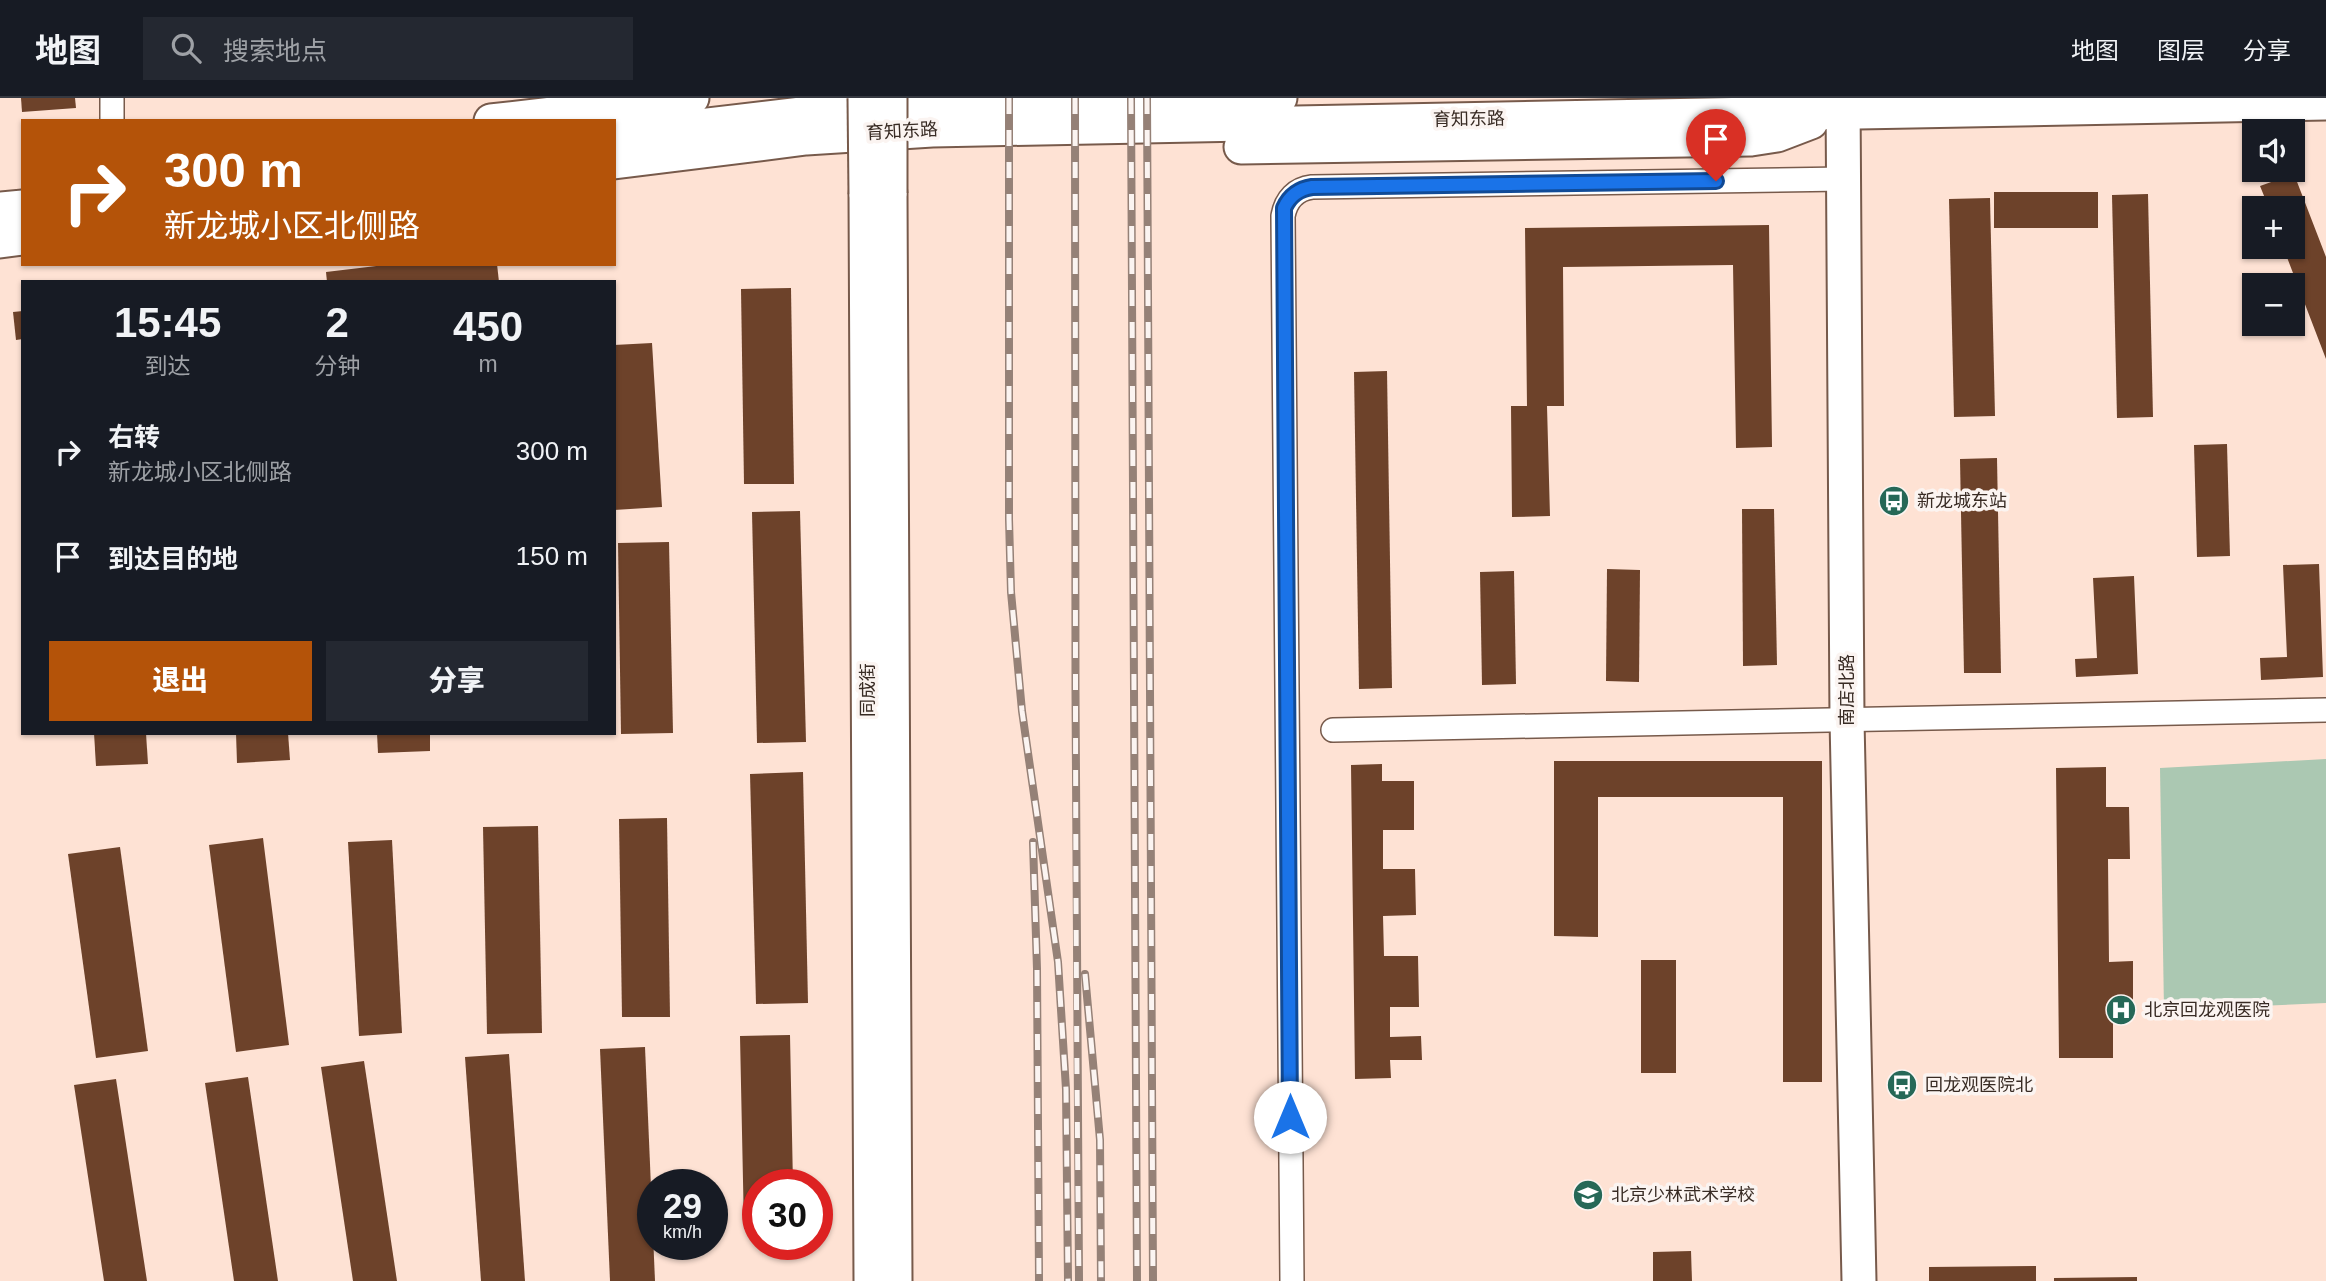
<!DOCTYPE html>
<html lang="zh">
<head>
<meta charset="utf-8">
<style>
  body { margin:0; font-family:Helvetica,"Noto Sans SC",sans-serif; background:#242831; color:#f1f3f6; height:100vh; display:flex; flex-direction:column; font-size:26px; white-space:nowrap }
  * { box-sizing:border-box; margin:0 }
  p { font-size:23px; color:#9ea1a6 }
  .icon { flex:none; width:38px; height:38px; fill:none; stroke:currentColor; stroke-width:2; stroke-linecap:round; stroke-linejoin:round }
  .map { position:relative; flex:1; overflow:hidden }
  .panel { position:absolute; left:21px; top:182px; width:595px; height:455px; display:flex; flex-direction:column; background:#171b24; border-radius:0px; box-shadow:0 2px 5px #0004 }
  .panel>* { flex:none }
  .guide { position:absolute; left:21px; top:21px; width:595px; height:147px; border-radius:0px; box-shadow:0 2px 5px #0004; background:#b45309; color:#fff; overflow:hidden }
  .buttons { position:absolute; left:2242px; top:21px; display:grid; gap:14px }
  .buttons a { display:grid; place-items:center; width:63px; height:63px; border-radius:0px; background:#171b24; box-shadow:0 2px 5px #0004; font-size:35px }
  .speed { position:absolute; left:637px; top:1071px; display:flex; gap:14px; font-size:35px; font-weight:700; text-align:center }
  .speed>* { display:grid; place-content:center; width:91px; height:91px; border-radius:50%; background:#171b24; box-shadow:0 2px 5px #0004; line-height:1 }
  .speed small { font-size:18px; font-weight:400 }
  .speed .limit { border:10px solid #d22; background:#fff; color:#111 }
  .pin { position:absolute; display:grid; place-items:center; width:60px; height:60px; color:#fff; margin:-72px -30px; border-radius:50% 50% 50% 0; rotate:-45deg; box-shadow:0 0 7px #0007 }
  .pin .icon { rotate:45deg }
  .me { position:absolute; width:77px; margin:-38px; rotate:0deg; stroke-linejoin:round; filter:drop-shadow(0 0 5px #0008) }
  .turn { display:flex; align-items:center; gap:24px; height:147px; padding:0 28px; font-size:32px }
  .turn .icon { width:91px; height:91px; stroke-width:2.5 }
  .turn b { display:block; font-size:49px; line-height:60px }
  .eta { display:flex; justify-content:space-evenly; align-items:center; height:119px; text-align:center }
  .eta b { font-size:42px; font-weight:800; line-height:49px }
  .cta { display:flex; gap:14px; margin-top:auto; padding:14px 28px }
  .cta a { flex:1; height:80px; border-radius:0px; background:#b45309; color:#fff; font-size:28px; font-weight:800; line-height:80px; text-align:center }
  .cta a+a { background:#242831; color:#f1f3f6 }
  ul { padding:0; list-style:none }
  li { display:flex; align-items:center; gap:21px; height:105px; padding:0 28px }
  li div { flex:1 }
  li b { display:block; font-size:26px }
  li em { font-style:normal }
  header { display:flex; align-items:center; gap:42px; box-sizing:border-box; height:98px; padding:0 35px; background:#171b24; border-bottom:2px solid #363941 }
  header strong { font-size:33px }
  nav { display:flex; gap:38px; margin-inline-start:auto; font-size:24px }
  .search { width:490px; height:63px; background:#242831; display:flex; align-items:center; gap:18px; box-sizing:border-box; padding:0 24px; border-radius:0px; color:#9ea1a6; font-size:26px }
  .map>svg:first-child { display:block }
</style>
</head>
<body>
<header>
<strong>地图</strong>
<div class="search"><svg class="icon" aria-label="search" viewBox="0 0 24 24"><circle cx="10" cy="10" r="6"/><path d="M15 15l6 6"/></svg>搜索地点</div>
<nav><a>地图</a><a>图层</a><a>分享</a></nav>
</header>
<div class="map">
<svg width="2326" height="1183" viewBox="0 0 2326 1183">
  <rect width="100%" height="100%" fill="#fee2d4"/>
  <polygon fill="#abc8b2" points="2326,661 2326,905 2164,912 2160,670"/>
  <g fill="#6d422a">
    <polygon points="21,0 75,0 76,10 22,14"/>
    <polygon points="2294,76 2326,159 2326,261 2283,149 2292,149 2292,110 2269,110 2260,88"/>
    <rect x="1994" y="94" width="104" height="36"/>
    <polygon points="2148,96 2153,319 2117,320 2112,97"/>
    <polygon points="1990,100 1995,318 1954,319 1949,101"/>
    <polygon points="1769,127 1772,349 1736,350 1733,167 1563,169 1564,308 1547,308 1550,418 1512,419 1511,308 1527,308 1525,130"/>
    <polygon points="393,166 497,166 499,184 327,184 326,174"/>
    <polygon points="791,190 794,386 744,386 741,191"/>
    <polygon points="23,213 23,241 16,242 13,214"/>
    <polygon points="652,245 662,409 614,412 614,247"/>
    <polygon points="1387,273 1392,590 1359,591 1354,274"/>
    <polygon points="2227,346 2230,458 2197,459 2194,347"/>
    <polygon points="1997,360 2001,575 1964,575 1960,361"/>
    <polygon points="1742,411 1774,411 1777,567 1743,568"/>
    <polygon points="800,413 806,644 757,645 752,414"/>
    <polygon points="669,444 673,635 621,636 618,445"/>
    <polygon points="2319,466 2323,579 2261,582 2260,560 2287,559 2283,467"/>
    <polygon points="1607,471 1640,472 1639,584 1606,583"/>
    <polygon points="1514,473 1516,586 1482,587 1480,474"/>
    <polygon points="2134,478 2138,576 2076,579 2075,561 2097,560 2093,480"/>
    <polygon points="94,635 146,635 148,666 96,668"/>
    <polygon points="236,635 288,635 290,662 237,665"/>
    <polygon points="377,635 430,635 430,653 378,655"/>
    <polygon points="1554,663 1822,663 1822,984 1783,984 1783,699 1598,699 1598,839 1554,838"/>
    <polygon points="1382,666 1382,683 1414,683 1414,732 1383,732 1383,771 1415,771 1416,817 1383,818 1384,858 1418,858 1419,909 1390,909 1390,939 1421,938 1422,962 1390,962 1391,980 1355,981 1351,667"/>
    <polygon points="2106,669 2106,709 2129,709 2130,761 2108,761 2109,864 2133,863 2133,921 2113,921 2113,960 2059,960 2056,670"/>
    <polygon points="803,674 808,905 756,906 750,676"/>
    <polygon points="667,720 670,919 622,919 619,721"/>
    <polygon points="538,728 542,935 487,936 483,729"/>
    <polygon points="263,740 289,947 236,954 209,747"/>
    <polygon points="392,742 402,935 359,938 348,744"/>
    <polygon points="120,749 148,953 96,960 68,756"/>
    <rect x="1641" y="862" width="35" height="113"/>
    <polygon points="790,937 793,1087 758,1087 758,1130 744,1131 740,938"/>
    <polygon points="645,949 655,1183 610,1183 600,951"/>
    <polygon points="509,956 525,1183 481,1183 465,959"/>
    <polygon points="364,963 397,1183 353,1183 321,969"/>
    <polygon points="248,979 278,1183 234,1183 205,985"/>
    <polygon points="116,981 147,1183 104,1183 74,987"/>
    <polygon points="1691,1153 1692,1183 1653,1183 1653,1154"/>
    <polygon points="2036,1168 2036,1183 1929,1183 1929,1169"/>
    <polygon points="2137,1179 2137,1183 2054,1183 2054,1180"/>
  </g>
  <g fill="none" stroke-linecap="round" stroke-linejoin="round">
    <g stroke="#775a4b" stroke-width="26">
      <g id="street">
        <polyline points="112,0 112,23"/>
        <polyline points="1333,632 2326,612"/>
        <path d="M1292,1183L1283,118C1286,101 1296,91 1312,89L1844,81"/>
      </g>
    </g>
    <g stroke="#775a4b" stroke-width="37">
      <g id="secondary">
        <polyline points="1843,0 1847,622 1859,1183"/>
        <polyline points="491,23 692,0"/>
        <polyline points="614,38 801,16 891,8 1280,0"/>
        <polyline points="1241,49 1751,41 1777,37 1811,24"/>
        <polyline points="614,64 806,40 932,32 2326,5"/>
        <polyline points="890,95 895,1183"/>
        <polyline points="866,96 871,1183"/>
        <polyline points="0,111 23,109"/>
        <polyline points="0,143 23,140"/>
      </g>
    </g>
    <use href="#street" stroke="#fff" stroke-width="23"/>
    <use href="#secondary" stroke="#fff" stroke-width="33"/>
    <g stroke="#958177" stroke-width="8">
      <g id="rail">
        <polyline points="1009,0 1009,421 1011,494 1022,613 1058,864 1066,991 1068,1183"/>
        <path d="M1075,0C1076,394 1074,789 1079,1183"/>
        <polyline points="1131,0 1137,1183"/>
        <polyline points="1147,0 1153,1183"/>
        <polyline points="1033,744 1037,871 1039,1183"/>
        <polyline points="1085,876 1100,1042 1101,1183"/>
      </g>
    </g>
    <use href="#rail" stroke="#fbf4f1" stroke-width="5" stroke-dasharray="16" stroke-linecap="butt"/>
    <g stroke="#775a4b" stroke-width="37" stroke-linecap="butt">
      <g id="secondary-bridge">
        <polyline points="865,0 866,96"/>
        <polyline points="890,0 890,95"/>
      </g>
    </g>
    <use href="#secondary-bridge" stroke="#fff" stroke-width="33"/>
  </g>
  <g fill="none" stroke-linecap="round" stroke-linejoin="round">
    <g stroke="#114b97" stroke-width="18">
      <path id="route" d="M1290,1019L1284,110C1290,97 1299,91 1312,89L1716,83"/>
    </g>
    <use href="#route" stroke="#1a73e8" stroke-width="12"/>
  </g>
  <defs>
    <g id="bus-disc" transform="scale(1.575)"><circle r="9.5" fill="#266857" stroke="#fbf4f1"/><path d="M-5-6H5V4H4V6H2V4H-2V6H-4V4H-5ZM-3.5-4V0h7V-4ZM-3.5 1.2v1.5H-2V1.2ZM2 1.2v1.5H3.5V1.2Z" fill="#fff"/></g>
    <g id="hospital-disc" transform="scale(1.575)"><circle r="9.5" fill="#266857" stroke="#fbf4f1"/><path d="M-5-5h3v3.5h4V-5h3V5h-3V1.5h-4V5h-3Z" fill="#fff"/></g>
    <g id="school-disc" transform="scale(1.575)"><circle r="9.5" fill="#266857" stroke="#fbf4f1"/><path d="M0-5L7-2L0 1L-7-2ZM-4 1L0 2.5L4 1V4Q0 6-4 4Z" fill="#fff"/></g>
  </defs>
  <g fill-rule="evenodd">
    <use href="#bus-disc" x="1894" y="403"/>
    <use href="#hospital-disc" x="2121" y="912"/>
    <use href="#bus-disc" x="1902" y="987"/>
    <use href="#school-disc" x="1588" y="1097"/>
  </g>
  <g text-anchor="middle" stroke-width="7" stroke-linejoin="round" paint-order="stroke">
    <g font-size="18" fill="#382b24" stroke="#fbf4f1">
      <text transform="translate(1469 21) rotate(-1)" y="6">育知东路</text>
      <text transform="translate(902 33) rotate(-3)" y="6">育知东路</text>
      <text transform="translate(868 592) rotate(-90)" y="6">同成街</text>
      <text transform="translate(1847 592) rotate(-90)" y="6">南店北路</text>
    </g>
    <g font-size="18" fill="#382b24" stroke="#fbf4f1" text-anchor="start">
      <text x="1917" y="409">新龙城东站</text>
      <text x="2144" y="918">北京回龙观医院</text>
      <text x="1925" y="993">回龙观医院北</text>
      <text x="1611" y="1103">北京少林武术学校</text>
    </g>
  </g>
</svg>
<div class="buttons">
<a><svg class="icon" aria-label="sound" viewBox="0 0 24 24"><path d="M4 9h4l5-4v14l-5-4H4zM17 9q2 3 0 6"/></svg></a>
<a>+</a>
<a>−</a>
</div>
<div class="speed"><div>29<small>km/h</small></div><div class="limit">30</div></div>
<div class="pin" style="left:1716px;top:83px;background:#d93025"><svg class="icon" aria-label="arrive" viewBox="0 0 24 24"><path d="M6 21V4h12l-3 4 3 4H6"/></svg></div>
<svg class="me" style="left:1290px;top:1019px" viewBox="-20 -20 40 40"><circle r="19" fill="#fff"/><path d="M0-13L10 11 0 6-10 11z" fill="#1a73e8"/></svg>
<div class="guide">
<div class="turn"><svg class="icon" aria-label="right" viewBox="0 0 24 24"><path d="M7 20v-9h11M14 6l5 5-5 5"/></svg><div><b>300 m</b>新龙城小区北侧路</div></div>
</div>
<section class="panel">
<div class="eta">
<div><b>15:45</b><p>到达</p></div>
<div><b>2</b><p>分钟</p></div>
<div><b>450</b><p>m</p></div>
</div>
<ul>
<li><svg class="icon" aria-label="right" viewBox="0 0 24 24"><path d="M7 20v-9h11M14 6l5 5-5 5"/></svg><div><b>右转</b><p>新龙城小区北侧路</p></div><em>300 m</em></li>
<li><svg class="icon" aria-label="arrive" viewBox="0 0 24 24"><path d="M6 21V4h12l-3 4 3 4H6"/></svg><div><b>到达目的地</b></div><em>150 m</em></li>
</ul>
<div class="cta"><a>退出</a><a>分享</a></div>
</section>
</div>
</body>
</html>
